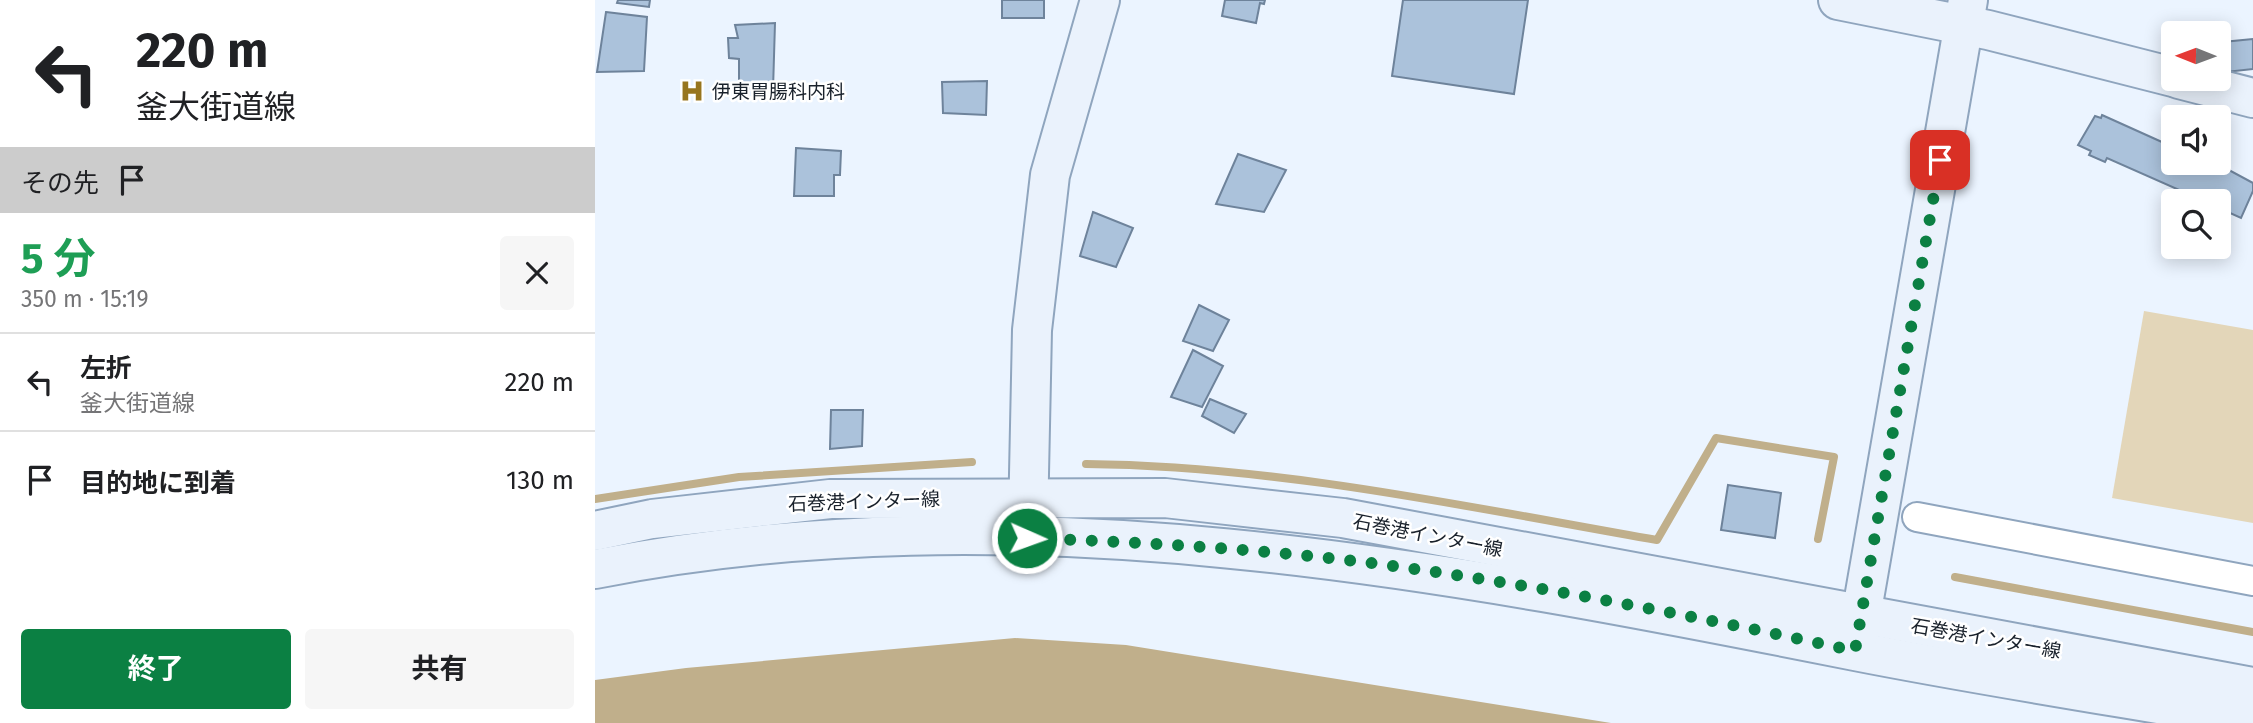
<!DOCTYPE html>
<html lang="ja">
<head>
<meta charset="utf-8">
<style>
  body { margin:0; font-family:"Fira Sans","Noto Sans JP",sans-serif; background:#f6f6f6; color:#202124; height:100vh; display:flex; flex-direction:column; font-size:26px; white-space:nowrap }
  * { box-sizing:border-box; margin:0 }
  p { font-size:23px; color:#757577 }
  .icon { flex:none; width:38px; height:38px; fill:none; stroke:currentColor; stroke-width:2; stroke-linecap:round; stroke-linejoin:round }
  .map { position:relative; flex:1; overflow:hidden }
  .drawer { display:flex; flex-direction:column; background:#fff; width:595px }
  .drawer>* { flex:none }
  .guide { background:#fff; color:#202124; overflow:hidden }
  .needle { width:46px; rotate:271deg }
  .tools { position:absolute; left:1566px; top:21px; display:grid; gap:14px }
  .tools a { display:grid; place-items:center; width:70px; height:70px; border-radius:7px; background:#fff; box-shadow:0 4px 18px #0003; font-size:35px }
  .pin { position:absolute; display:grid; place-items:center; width:60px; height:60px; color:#fff; margin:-30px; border-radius:14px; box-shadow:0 4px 10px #0006 }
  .me { position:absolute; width:77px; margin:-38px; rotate:92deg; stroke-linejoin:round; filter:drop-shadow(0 0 5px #0008) }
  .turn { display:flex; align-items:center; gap:24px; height:147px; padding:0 21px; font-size:32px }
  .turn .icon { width:91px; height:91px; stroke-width:2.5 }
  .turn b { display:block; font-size:49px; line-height:60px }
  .then { display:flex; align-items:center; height:66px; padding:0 21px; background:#0003; gap:14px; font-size:26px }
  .round { display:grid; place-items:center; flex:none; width:74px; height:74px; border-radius:7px; background:#f6f6f6 }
  .headline { display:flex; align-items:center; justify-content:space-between; height:119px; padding:0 21px }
  h1 { font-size:42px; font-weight:700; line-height:52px; color:#1e9e55 }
  .primary-button { display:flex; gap:14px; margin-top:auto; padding:14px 21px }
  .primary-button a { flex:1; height:80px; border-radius:7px; background:#0b8043; color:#fff; font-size:28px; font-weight:700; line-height:80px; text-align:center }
  .primary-button a+a { background:#f6f6f6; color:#202124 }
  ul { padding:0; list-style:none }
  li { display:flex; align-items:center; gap:21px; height:98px; padding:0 21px; border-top:2px solid #e0e0e0 }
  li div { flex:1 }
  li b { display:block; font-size:26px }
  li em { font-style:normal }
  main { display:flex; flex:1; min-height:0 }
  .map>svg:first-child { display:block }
</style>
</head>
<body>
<main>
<section class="drawer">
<div class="guide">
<div class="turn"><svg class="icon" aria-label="left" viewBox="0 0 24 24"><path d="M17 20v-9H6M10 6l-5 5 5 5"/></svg><div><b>220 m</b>釜大街道線</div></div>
<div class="then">その先<svg class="icon" aria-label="arrive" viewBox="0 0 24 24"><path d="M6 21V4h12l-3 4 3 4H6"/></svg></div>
</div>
<div class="headline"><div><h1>5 分</h1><p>350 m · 15:19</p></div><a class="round"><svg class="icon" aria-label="close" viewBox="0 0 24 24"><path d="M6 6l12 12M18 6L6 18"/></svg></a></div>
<ul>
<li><svg class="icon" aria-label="left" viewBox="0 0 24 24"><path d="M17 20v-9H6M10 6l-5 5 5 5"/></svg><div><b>左折</b><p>釜大街道線</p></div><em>220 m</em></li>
<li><svg class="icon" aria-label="arrive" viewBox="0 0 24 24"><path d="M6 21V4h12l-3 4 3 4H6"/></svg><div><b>目的地に到着</b></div><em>130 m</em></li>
</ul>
<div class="primary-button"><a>終了</a><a>共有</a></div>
</section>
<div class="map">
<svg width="1658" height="723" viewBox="0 0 1658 723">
  <rect width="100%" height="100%" fill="#ebf4ff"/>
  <polygon fill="#e3d6b9" points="1549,311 1658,330 1658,523 1517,498"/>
  <polygon fill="#c0af8b" points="420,638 531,645 1016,723 0,723 0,680 91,668"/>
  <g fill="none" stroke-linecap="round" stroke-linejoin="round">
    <g stroke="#c0af8b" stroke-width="8">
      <path d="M491,464C684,466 873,507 1062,540L1121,438L1239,457L1223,539"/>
      <polyline points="0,499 144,477 377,462"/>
      <polyline points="1360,577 1658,632"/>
    </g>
  </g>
  <g fill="#abc2db" stroke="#6e839b" stroke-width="2">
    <polygon points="23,0 55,0 54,7 22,3"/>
    <rect x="407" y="0" width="42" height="18"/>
    <polygon points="630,0 670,0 669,4 665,3 661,23 627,16"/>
    <polygon points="808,0 933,0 919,94 797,76"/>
    <polygon points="11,12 52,17 49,71 2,72"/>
    <polygon points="180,23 178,90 144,88 144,59 134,58 133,38 143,38 140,25"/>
    <polygon points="1658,39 1658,69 1631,72 1628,42"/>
    <polygon points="392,81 391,115 348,113 347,82"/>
    <polygon points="1507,115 1578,147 1578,163 1621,163 1658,183 1658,191 1646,218 1624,208 1624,201 1609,201 1512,158 1510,162 1494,155 1496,151 1483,145 1500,116 1506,118"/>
    <polygon points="201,148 246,151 245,175 239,175 239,196 199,196"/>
    <polygon points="643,154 691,170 669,212 621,204"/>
    <polygon points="498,212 538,228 521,267 485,256"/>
    <polygon points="604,305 634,320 618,351 588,341"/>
    <polygon points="598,350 628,366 607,407 576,397"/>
    <polygon points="615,399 651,414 639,433 607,416"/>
    <polygon points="236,410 268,410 267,446 235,449"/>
    <polygon points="1133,485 1186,493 1180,538 1126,530"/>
  </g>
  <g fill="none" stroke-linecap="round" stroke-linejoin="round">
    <g stroke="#8fa5be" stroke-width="32">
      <polyline id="street" points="1322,517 1658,581"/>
    </g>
    <g stroke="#8fa5be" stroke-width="42">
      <g id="secondary">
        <polyline points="1243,0 1393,30 1578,77"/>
        <polyline points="1584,79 1658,98"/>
        <polyline points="433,522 437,330 455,175 505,0"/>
        <polyline points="0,531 57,519 235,499 570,498 748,518 1658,687"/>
        <path d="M0,569C419,487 847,569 1260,651C1392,677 1525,697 1658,720"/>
        <polyline points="1262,639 1373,0"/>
      </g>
    </g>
    <use href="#street" stroke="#fff" stroke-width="28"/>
    <use href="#secondary" stroke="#eaf2fc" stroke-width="38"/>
  </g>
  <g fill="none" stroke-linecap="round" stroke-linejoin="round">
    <path stroke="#0b8043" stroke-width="12" stroke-dasharray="0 21.6" d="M432,538C542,542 651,548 760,561C927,582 1095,615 1260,651L1345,160"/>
  </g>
  <defs>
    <g id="hospital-bare" transform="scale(1.89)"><path d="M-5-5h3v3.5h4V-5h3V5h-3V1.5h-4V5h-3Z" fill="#97751e" stroke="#fff" stroke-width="2.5" paint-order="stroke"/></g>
  </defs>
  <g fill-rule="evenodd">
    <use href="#hospital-bare" x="97" y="91"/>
  </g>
  <g text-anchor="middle" stroke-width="5" stroke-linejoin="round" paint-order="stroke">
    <g font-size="19" fill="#19212b" stroke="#fff" text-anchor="start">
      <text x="117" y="98">伊東胃腸科内科</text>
    </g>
    <g font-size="19" fill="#19212b" stroke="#fff">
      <text transform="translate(269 501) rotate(-2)" y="7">石巻港インター線</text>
      <text transform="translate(833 535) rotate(11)" y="7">石巻港インター線</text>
      <text transform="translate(1391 638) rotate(10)" y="7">石巻港インター線</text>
    </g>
  </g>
</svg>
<div class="tools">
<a><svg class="needle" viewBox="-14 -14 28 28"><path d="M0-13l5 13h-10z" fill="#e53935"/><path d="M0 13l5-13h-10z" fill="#757577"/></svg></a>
<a><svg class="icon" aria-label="sound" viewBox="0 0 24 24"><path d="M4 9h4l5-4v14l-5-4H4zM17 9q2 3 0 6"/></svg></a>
<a><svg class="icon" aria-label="search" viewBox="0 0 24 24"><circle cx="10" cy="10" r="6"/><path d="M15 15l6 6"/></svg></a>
</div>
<div class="pin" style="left:1345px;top:160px;background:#d93025"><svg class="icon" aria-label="arrive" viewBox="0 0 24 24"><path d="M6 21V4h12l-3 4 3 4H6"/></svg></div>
<svg class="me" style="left:432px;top:538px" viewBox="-20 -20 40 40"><circle r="17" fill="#0b8043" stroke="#fff" stroke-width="3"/><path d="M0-11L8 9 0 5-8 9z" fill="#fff"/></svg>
</div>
</main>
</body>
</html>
